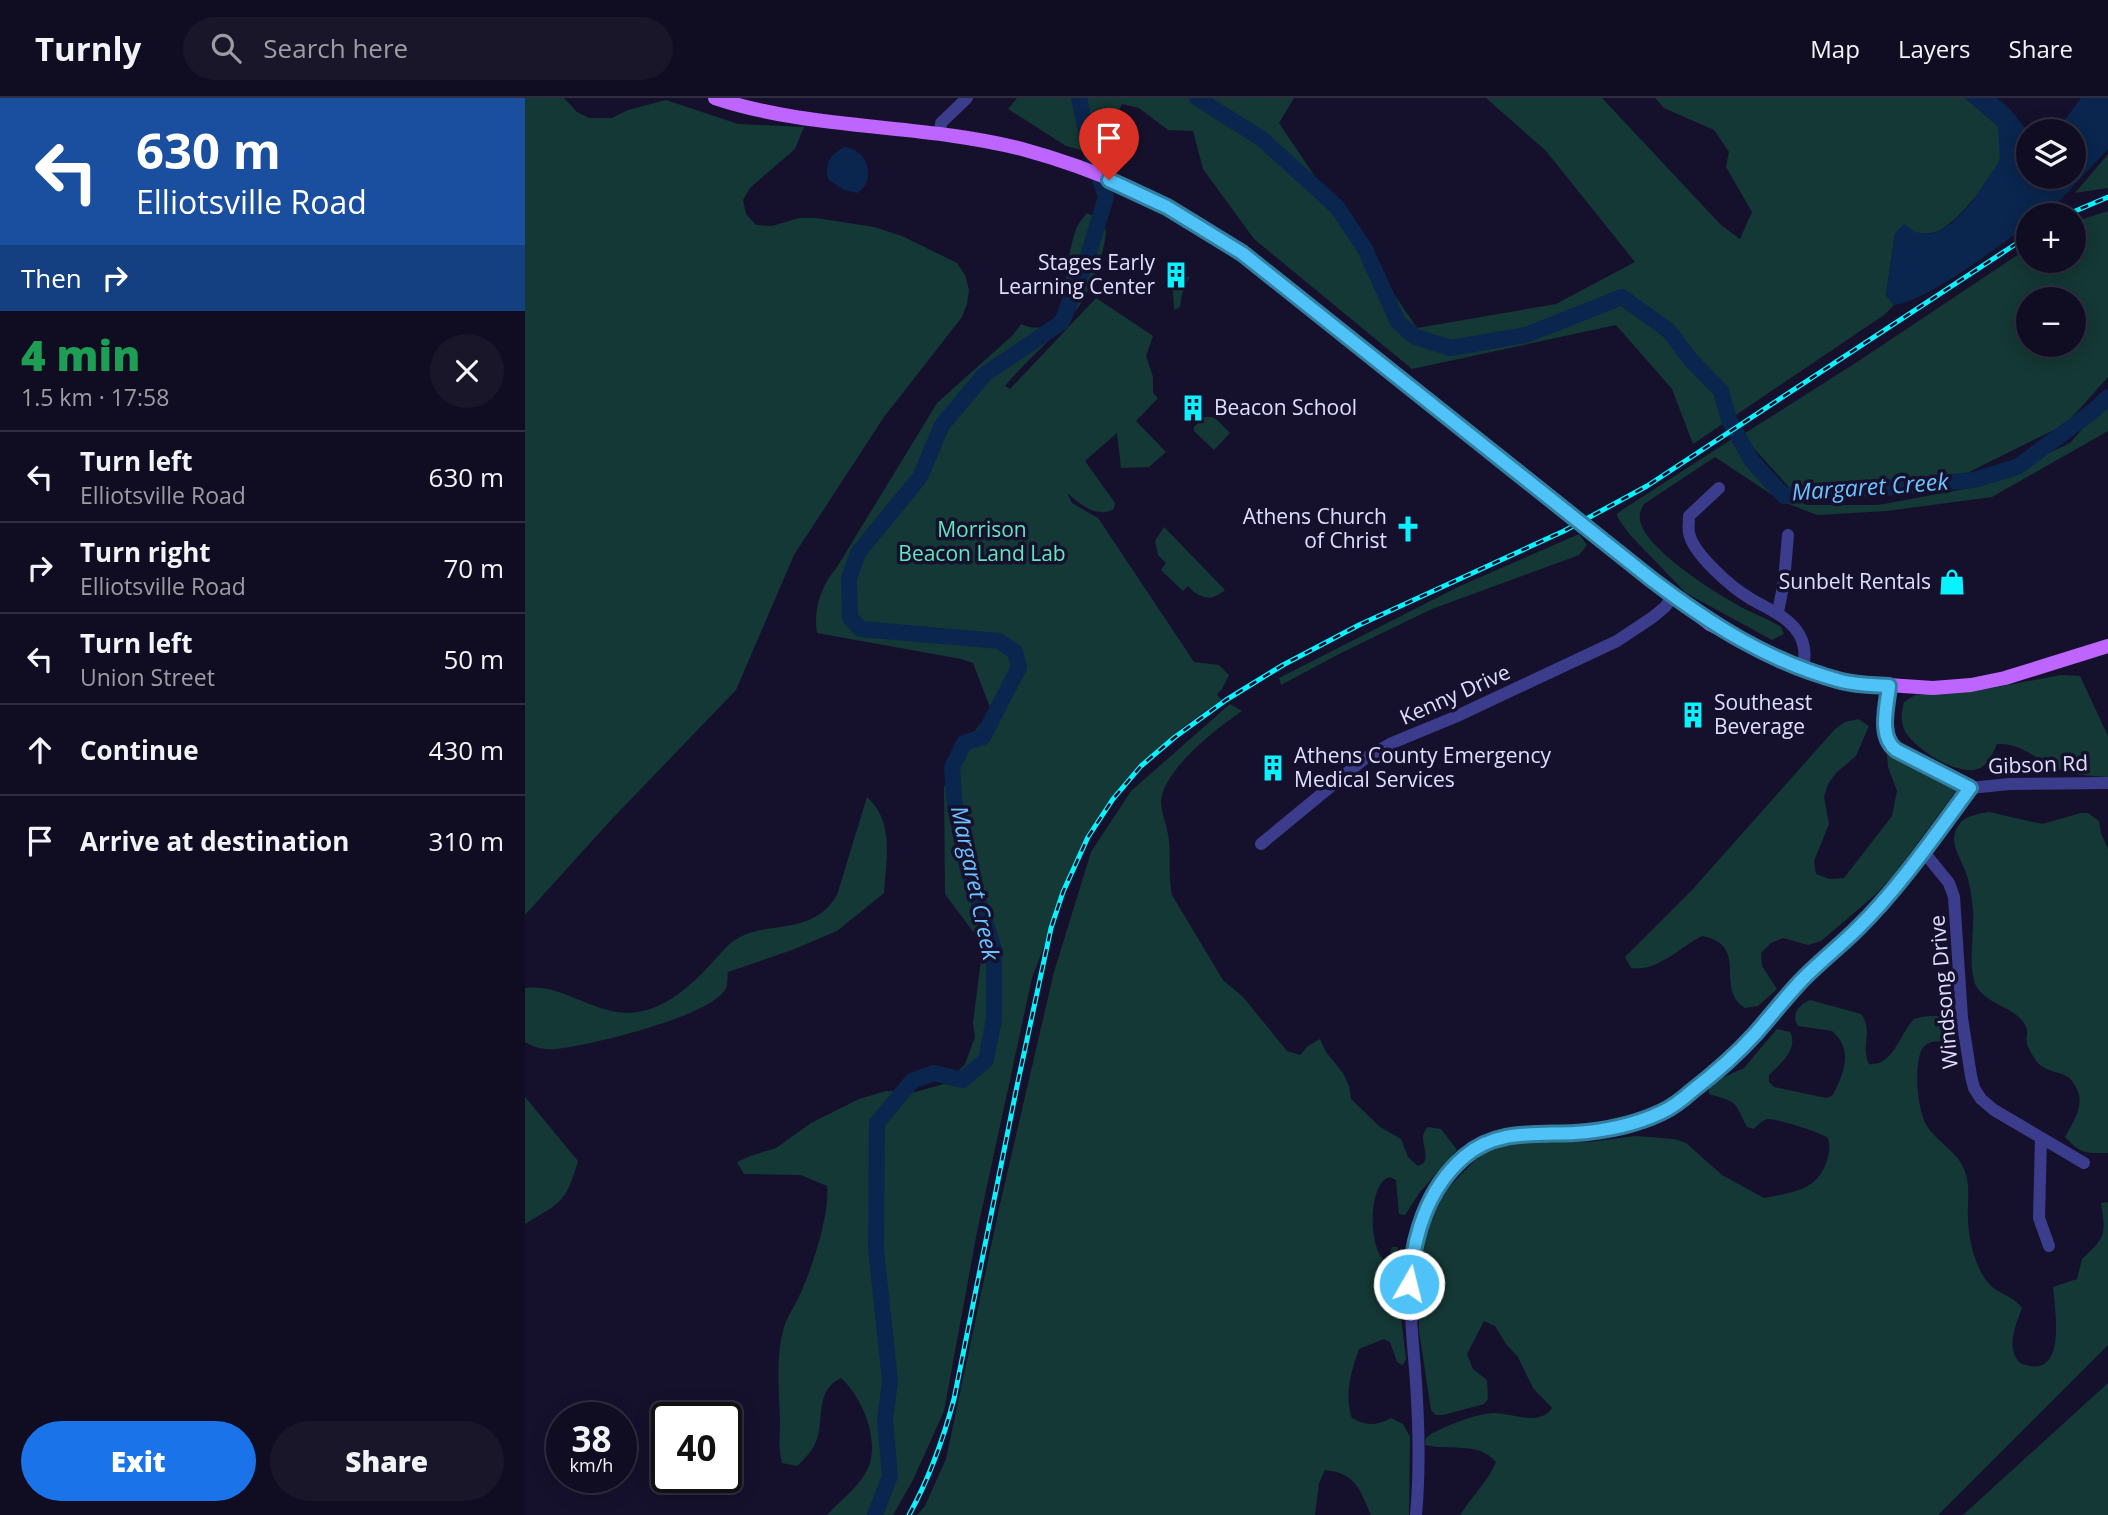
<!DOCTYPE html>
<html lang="en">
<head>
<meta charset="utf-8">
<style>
  body { margin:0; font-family:"Open Sans",sans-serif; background:#19162a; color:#f1f3f6; height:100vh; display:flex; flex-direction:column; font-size:26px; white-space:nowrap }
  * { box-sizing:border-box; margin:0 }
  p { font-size:23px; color:#9c9ca5 }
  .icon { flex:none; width:38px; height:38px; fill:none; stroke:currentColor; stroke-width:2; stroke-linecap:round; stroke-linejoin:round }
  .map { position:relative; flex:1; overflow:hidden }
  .panel { display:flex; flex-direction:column; background:#100d22; width:525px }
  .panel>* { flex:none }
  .top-card { background:#1a4fa0; color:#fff; overflow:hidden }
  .tools { position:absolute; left:1491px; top:21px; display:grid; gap:14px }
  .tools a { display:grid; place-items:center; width:70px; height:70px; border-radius:50%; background:#100d22; box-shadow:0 4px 18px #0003,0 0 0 2px #302d40; font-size:35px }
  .speed { position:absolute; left:21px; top:1304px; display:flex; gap:14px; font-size:35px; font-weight:700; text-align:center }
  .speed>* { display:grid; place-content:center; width:91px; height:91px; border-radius:50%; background:#100d22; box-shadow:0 4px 18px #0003,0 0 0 2px #302d40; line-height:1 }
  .speed small { font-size:18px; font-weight:400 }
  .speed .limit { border:4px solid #111; border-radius:10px; background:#fff; color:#111 }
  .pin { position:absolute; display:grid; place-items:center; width:60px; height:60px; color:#fff; margin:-72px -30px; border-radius:50% 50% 50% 0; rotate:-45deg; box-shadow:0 0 7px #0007 }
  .pin .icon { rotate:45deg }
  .me { position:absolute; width:77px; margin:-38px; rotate:8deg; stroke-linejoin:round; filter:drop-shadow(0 0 5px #0008) }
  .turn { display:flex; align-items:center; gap:24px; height:147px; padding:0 21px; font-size:32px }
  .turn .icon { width:91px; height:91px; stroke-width:2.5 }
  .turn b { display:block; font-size:49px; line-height:60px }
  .then { display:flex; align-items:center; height:66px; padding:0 21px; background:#0003; gap:14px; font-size:26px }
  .round { display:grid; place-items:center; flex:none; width:74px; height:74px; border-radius:37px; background:#19162a }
  .summary { display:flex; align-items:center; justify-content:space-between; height:119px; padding:0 21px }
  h1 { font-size:42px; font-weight:800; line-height:52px; color:#1e9e55 }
  .action { display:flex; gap:14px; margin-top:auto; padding:14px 21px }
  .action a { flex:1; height:80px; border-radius:42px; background:#1a73e8; color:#fff; font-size:28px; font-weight:800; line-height:80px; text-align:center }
  .action a+a { background:#19162a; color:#f1f3f6 }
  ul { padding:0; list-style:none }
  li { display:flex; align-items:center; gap:21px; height:91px; padding:0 21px; border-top:2px solid #302d40 }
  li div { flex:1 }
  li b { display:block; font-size:26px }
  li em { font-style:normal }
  header { display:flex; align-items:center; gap:42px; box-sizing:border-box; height:98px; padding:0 35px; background:#100d22; border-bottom:2px solid #302d40 }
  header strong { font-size:33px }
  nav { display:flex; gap:38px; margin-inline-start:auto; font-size:24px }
  .search { width:490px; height:63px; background:#19162a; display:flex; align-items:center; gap:18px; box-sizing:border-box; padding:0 24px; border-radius:38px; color:#9c9ca5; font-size:26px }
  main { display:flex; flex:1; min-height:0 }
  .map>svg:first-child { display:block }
</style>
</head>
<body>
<header>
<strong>Turnly</strong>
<div class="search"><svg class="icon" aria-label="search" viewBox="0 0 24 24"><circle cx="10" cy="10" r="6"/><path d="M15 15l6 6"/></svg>Search here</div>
<nav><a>Map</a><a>Layers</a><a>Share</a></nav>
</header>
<main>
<section class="panel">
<div class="top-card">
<div class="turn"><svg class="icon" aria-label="left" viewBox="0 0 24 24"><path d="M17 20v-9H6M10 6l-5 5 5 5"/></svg><div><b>630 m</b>Elliotsville Road</div></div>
<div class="then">Then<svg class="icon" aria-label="right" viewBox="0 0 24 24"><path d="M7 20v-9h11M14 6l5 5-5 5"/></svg></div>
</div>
<div class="summary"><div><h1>4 min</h1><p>1.5 km · 17:58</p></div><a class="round"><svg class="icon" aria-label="close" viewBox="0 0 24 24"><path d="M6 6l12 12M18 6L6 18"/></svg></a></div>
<ul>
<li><svg class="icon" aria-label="left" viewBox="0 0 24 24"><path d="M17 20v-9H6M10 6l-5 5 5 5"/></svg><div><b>Turn left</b><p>Elliotsville Road</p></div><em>630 m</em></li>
<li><svg class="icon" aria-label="right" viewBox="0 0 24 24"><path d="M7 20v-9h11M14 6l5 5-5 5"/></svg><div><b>Turn right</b><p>Elliotsville Road</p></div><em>70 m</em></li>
<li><svg class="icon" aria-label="left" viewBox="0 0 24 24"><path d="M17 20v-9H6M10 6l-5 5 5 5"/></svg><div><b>Turn left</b><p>Union Street</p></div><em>50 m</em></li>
<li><svg class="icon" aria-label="ahead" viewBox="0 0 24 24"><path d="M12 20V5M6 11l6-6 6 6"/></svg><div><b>Continue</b></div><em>430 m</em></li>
<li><svg class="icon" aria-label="arrive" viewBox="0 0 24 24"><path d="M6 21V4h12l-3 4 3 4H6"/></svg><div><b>Arrive at destination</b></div><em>310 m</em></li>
</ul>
<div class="action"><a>Exit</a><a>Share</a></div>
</section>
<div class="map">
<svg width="1583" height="1417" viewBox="0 0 1583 1417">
  <rect width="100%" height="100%" fill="#15112d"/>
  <g fill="#143835" fill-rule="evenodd">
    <polygon points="0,0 39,0 52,14 64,20 87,20 103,12 141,2 213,26 279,29 270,51 225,90 218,102 221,116 231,127 247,128 274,120 291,120 349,129 377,138 432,165 440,177 444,192 442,206 437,219 359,319 269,457 211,592 85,723 0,817"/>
    <path d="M492,0H769L754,25L892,230L1031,206L1110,164L1021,53L961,0H1077L1196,127L1215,141L1227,114L1201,69L1204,54L1189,32L1139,10L1130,0H1440L1473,28C1474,38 1477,50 1475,60C1472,76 1429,128 1413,133C1400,138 1384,134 1370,135L1361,197L1369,207L1359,217L1168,346L1147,291L1091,227L887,271L729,141L678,71L668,33L643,32L614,10L597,6L585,33L595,63L541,48L483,11Z"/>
    <polygon points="1583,56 1583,90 1550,95"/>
    <path d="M1583,113V279L1541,326L1434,379L1271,397L1217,337L1329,266L1503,150V163H1549V124ZM1503,201H1549V247H1503Z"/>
    <path d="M562,115C568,118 576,121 579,127C587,139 563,197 554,208C533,237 503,260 480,288L485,291L571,200L628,238L621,258L628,279V295L633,300L611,323L641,354L624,369L596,370L592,335L560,363L590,405L589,411C571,421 554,405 542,395L547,405L573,420L669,564L694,567L704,577L697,591L692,596L696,602L658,629L616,668L562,735L507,880L452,1134L419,1313L388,1382L368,1417H302C314,1404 331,1391 340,1376C358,1347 338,1300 316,1280C288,1294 301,1322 290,1346C286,1355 279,1361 272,1368L257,1365C253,1350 255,1337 255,1322C254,1290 250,1258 260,1226C265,1214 272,1204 277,1192C288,1167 305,1115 302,1088L276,1077L219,1076L212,1064L225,1058L251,1050L286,1025L334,1001L361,993L390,994L419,986L431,976L440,966L450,939L448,925L456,862L452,839L420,796L419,689L425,679L423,668L466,612L448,565L436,561L292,535C288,511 296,488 312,469L412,305L488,237L496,226C537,244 539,194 543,166C544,156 547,144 550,134C552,127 557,121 562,115Z"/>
    <polygon points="665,178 657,196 655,209 649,212 648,194 645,188"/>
    <path d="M1583,302V333L1467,399L1362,413L1292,417L1256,403L1190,359L1119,406C1116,411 1114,416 1115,422C1119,451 1196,499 1222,512C1233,518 1246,522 1256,529L1259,536L1247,542L1161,495L1106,438L1094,422L1092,416L1097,412L1207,341L1235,367L1253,391L1281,407H1353L1456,388L1545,345Z"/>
    <polygon points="680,319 689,319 705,335 689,352 669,333 669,329"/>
    <path d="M639,429L700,492C686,504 675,501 663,488L658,493L636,472L641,465L633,457L630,443Z"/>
    <polygon points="1054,436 1062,447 1054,457 907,511 818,554 756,587 754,580 935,488"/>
    <path d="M1536,577L1555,578L1583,638V679C1566,678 1550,677 1533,671C1511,662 1498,645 1472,646C1469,653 1464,664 1457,669C1437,682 1388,651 1379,631C1375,622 1377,613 1379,604L1390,597L1462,591Z"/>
    <path d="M705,606L717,613C692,630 636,673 636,705C637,718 643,730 644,743C646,761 643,779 647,797L698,882L718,899L762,953L775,957L783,948L795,941L801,954L818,975L824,988L826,1001L855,1029L876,1041L883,1059L893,1068L899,1065C905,1051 891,1041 903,1029L916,1031L932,1052L895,1094L880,1117L874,1116L871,1082L865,1079C843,1084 844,1146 857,1160L863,1162L867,1149H873L872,1184L881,1261L878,1267L872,1264L865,1244L859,1241L834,1251C826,1274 819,1297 827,1320C841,1328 851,1328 866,1320L878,1326L885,1339L884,1417H846C835,1392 831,1375 800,1372L794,1385L790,1417H392L400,1408L421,1361L475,1106L529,874L566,754L606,693Z"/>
    <path d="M1333,621L1344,628L1331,658L1311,675L1303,686L1299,699L1304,726L1289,763L1291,776L1305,781L1319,780L1367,718L1372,693L1363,669L1362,656C1382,666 1417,679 1432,692L1369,777L1350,797L1296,843L1283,847L1258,840L1246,845L1236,855L1237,868L1252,891L1233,908L1220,910C1217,908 1214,906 1212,903C1196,881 1220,846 1177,838C1153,850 1133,874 1106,870L1100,859L1167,792L1310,631L1320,624Z"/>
    <path d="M342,699C370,725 361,760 359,795L312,833L267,852L203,874C202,878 203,886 201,890C189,918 62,948 31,951C20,952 10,950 0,944V890C36,885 67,915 104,915C136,914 164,890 185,867C192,860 199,850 207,844C239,820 286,841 312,797Z"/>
    <path d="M1464,714L1517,726L1556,715H1563L1574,723L1576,735L1583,751V1055C1561,1055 1557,1057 1540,1039C1547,1026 1559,1009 1553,994C1544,968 1527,980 1512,964C1509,960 1503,950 1502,946C1500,938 1505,933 1499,925C1488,909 1465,907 1453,891C1441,875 1450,832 1448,812C1447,800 1445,786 1441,775C1437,762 1426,748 1430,735C1435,718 1449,717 1464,714Z"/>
    <path d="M1285,902L1336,916C1349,932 1335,950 1344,966C1368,969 1375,935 1389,921C1407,916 1425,914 1431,936C1422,950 1404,936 1396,953C1389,970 1392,1016 1404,1031C1414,1045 1433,1055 1439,1071C1446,1087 1442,1102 1443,1119C1443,1138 1448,1159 1457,1176C1469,1198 1485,1194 1497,1210C1491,1227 1480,1249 1495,1265C1543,1285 1530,1212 1528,1189L1552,1181L1557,1161C1581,1139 1581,1136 1576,1105L1583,1104V1247L1413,1417H935C947,1398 962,1385 971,1364C954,1343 923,1353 900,1347L901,1340C912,1330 953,1315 969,1315C987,1315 1015,1329 1027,1310L1008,1290L993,1259L981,1246L970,1228L959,1223L942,1256L948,1271L962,1282L963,1301L959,1306L918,1317H911L906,1312L894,1233L893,1165L908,1110L924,1089L952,1060L972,1046L1000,1040L1064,1044L1110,1038L1149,1041L1161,1045L1197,1077L1239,1100C1268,1094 1293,1093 1302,1062C1305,1054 1305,1048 1303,1040C1298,1035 1250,1020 1243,1021C1237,1022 1233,1027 1229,1031L1222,1029C1209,1003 1214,1005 1184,996V989L1188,984L1219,970L1252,931L1265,934C1274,951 1255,966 1244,977V984L1249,989L1296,999L1302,1000L1308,997C1319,974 1329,952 1307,933L1273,928C1266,917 1273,907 1285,902Z"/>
    <path d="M0,999L53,1063C41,1104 37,1104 0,1126Z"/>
    <polygon points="1583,1285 1583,1417 1438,1417"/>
  </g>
  <g fill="#0a264e">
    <path d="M1440,0H1472L1485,11L1503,34V79H1549V33H1532L1556,0H1583V51L1527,111L1518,117H1503V127C1473,148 1403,203 1369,207L1361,197L1370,135L1379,126L1390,134L1403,136L1416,132L1427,125L1446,105L1475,62L1473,28Z"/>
    <path d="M319,49C345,51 351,85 332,95L319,92L303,81C300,65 304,58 319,49Z"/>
  </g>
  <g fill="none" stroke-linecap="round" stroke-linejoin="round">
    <g stroke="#0a264e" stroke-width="16">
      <polyline points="672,0 737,41 812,109 840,151 873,224 890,239 926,250 1001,237 1097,199 1144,233 1165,261 1196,293 1204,322 1227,363 1259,398 1300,392 1359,390 1449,382 1492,369 1567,314 1583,299"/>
      <polyline points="350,1417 365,1378 360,1323 365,1283 351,1151 352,1025 387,983 409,975 437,982 461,962 469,921 469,851 441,765 430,708 427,670 439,645 458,639 494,569 490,554 474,543 336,531 325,520 324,480 333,455 395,379 417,327 459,277 537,224 562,161 581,99 564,46 554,0"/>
    </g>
    <g stroke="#3c3c8d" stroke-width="12">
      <polyline points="415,36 416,25 442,0"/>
      <path d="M1194,390L1164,418C1164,423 1163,430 1164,435C1168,456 1207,490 1226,501C1245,512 1275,523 1279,550C1280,556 1279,564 1279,571"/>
      <polyline points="1253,514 1259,483 1263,437"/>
      <path d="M1364,588C1362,609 1353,638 1371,652L1445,690"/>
      <polyline points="1445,690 1484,686 1583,685"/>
      <polyline points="736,746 839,661 867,645 930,619 1092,543 1128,519 1140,509 1148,498"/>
      <polyline points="1398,753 1424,785 1429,799 1437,920 1446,978 1449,990 1456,1001 1469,1012 1559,1065"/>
      <polyline points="1516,1040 1514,1120 1524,1148"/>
      <path d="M891,1417C895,1373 894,1329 891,1285C887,1221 875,1165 904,1104C924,1064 959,1038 1003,1035C1019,1034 1035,1036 1051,1035C1080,1033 1111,1027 1138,1014C1149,1009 1158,1000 1168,993C1189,975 1211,956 1230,936C1246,919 1259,900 1275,884C1294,865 1315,849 1333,830C1374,789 1411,736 1445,690"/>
    </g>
    <g stroke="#be65ff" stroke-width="14">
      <path d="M190,0C289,33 396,25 497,51C567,70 638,101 698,142C750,176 796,217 844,256C906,305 969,353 1031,403"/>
      <polyline points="1083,446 1185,526 1253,560 1318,584 1408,590 1446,587 1480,580 1583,548"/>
    </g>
    <g stroke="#0af2ff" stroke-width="5">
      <g id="rail">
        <polyline points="1541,117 1583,99"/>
        <path d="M384,1417C405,1379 418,1342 429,1301L492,988L526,830L538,794L563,739L588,701L616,668L650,639L701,602L758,567L834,527L1039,433L1122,388L1503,138"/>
      </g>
    </g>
    <use href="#rail" stroke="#15112d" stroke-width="2.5" stroke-dasharray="8" stroke-linecap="butt"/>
    <polyline stroke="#be65ff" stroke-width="14" points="1031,403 1083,446"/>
  </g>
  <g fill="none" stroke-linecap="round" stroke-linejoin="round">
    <g stroke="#337fa1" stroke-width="18">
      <path id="route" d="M584,82L642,109L717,155L1126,481C1185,526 1244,564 1316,583C1331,587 1348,587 1364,588C1362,609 1353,638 1371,652L1445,690C1411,736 1374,790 1333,830C1314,849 1293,865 1275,884C1259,901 1245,919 1230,936C1211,957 1189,976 1167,993C1158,1001 1148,1009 1137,1014C1110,1027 1079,1033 1050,1035C1011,1037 971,1031 939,1059C901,1092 889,1138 884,1186"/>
    </g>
    <use href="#route" stroke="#4fc3f7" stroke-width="12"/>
  </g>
  <defs>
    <g id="building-bare" transform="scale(2.1)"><path d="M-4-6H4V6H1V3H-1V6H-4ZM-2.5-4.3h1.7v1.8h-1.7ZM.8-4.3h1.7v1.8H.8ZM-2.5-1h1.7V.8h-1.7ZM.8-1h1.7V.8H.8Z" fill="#0af2ff" stroke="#15112d" stroke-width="2.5" paint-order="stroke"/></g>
    <g id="church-bare" transform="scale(2.1)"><path d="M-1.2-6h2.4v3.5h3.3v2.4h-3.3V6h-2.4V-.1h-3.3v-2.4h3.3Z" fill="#0af2ff" stroke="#15112d" stroke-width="2.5" paint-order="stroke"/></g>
    <g id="shop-bare" transform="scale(2.1)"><path d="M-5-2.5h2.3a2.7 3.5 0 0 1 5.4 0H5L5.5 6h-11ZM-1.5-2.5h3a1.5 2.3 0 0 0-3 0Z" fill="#0af2ff" stroke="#15112d" stroke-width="2.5" paint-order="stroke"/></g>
  </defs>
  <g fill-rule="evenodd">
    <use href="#building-bare" x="651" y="177"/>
    <use href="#building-bare" x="668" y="310"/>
    <use href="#church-bare" x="883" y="431"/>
    <use href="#shop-bare" x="1427" y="484"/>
    <use href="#building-bare" x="1168" y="617"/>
    <use href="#building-bare" x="748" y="670"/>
  </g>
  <g text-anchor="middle" stroke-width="7" stroke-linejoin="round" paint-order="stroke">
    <g font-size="21" fill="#e0deff" stroke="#15112d" text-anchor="end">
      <text x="630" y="172">Stages Early<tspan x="630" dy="24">Learning Center</tspan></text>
      <text x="689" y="317" text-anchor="start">Beacon School</text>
      <text x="862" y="426">Athens Church<tspan x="862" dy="24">of Christ</tspan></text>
      <text x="1406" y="491">Sunbelt Rentals</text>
      <text x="1189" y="612" text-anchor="start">Southeast<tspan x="1189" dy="24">Beverage</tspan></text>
      <text x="769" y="665" text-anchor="start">Athens County Emergency<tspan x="769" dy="24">Medical Services</tspan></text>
    </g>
    <g font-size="21" fill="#65e4be" stroke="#15112d">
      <text x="457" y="439">Morrison<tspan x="457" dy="24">Beacon Land Lab</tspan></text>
    </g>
    <g font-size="21" fill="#e0deff" stroke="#15112d">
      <text transform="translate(930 597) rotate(-24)" y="7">Kenny Drive</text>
      <text transform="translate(1513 667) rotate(-2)" y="7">Gibson Rd</text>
      <text transform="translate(1419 894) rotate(-95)" y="7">Windsong Drive</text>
    </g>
    <g font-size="23" font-style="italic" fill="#6cc2ff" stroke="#15112d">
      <text transform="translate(1345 389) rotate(-4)" y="8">Margaret Creek</text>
      <text transform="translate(450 785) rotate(78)" y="8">Margaret Creek</text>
    </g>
  </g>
</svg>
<div class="tools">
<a><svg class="icon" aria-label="layers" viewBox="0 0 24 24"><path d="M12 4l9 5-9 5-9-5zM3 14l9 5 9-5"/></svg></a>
<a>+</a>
<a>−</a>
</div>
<div class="speed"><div>38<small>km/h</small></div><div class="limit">40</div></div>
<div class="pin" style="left:584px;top:82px;background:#d93025"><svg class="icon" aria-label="arrive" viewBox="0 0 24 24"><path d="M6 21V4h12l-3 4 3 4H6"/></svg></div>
<svg class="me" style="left:884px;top:1186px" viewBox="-20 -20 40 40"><circle r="17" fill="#4fc3f7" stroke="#fff" stroke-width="3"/><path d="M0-11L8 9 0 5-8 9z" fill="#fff"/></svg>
</div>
</main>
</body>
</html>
